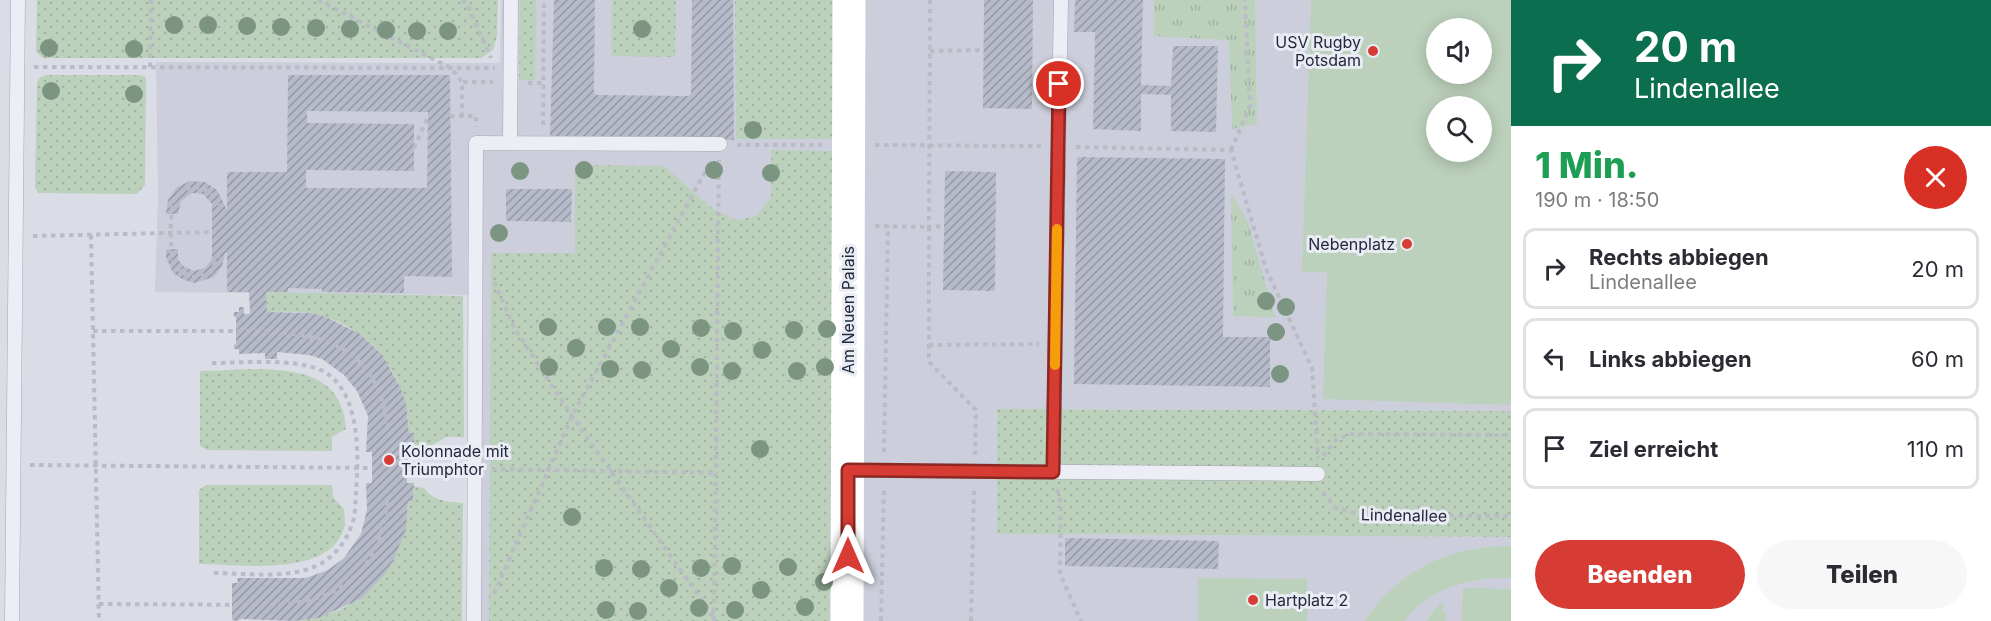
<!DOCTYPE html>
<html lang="de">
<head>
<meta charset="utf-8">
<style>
  body { margin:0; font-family:Inter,sans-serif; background:#f7f7f7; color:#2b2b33; height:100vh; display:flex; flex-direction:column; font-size:22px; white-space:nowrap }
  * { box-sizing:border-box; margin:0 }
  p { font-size:20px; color:#7c7c81 }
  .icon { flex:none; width:33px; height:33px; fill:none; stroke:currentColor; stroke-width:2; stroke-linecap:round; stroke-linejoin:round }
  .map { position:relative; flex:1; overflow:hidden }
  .sheet { display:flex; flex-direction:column; background:#fff; width:480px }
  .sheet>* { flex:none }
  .top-card { background:#0b6e4f; color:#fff; overflow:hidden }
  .controls { position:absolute; left:1426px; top:18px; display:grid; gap:12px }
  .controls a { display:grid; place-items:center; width:66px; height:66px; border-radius:50%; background:#fff; box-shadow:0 3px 15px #0003; font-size:30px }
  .pin { position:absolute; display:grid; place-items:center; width:51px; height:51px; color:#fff; margin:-26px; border:3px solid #fff; border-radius:50%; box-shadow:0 2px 6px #0007 }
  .me { position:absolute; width:66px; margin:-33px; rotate:0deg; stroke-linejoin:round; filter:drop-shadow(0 0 4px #0008) }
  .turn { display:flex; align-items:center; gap:21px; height:126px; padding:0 24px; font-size:27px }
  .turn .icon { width:78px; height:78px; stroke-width:2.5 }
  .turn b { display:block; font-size:42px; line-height:51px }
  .round { display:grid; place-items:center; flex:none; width:63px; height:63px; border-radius:32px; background:#f7f7f7 }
  .overview { display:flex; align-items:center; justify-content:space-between; height:102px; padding:0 24px }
  h1 { font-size:36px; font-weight:800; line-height:45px; color:#1e9e55 }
  .button { display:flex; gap:12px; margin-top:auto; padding:12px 24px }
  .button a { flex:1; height:69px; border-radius:36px; background:#d73c34; color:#fff; font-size:24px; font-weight:800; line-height:69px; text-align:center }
  .button a+a { background:#f7f7f7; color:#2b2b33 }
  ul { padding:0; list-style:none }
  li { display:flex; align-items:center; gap:18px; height:81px; margin:0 12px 9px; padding:0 12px; border:3px solid #e1e1e2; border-radius:12px }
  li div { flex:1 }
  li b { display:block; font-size:22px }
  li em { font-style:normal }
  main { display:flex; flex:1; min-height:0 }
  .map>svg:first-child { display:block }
</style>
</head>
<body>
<main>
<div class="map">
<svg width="1511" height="621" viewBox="0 0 1511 621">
  <defs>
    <pattern id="grass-dots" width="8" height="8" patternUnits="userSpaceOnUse" patternTransform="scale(1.5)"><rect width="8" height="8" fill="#bcd1bb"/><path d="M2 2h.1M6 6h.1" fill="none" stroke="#a1b3a2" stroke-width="1.8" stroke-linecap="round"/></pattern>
    <pattern id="park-tufts" width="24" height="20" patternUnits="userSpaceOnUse" patternTransform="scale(1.5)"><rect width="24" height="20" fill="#bcd1bb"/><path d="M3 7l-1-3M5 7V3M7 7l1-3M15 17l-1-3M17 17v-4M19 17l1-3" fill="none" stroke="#a1b3a2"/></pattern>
    <pattern id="building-hatch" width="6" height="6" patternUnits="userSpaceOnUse" patternTransform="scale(1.5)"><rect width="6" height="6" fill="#b7bbc9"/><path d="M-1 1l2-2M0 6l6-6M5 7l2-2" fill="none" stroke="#9598a4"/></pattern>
  </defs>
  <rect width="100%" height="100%" fill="#dadde6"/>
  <path fill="#cccfdb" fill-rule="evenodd" d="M501,0H1511V411L998,409V534L1511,537V621H467L468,295L155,292L158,195L156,62L500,63ZM1437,28H1482V74H1437ZM1437,106H1482V152H1437Z"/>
  <g fill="url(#grass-dots)">
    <polygon points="37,0 498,0 497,36 493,50 481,58 43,58 36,52"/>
    <polygon points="520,0 536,0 535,80 519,80"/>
    <polygon points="612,0 676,0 675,57 611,56"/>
    <polygon points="735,0 836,0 835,139 736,139"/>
    <polygon points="46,75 138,75 146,77 145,185 137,194 38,193 35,187 37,82 40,77"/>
    <polygon points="771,150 832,151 830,621 489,621 491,253 575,253 575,165 664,166 713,209 736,220 756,216 771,197"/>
    <path d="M266,292L463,296L464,437H446L422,451L414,452L413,433H409C408,376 370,325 313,314C298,311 282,312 267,312Z"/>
    <path d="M200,371C255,371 342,354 346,429L332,437V451L207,450L200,446Z"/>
    <polygon points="997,409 1511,411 1511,537 997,534"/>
    <path d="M206,485H332L333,497L344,509C344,514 346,522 344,528C330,578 239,564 199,564V490Z"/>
    <path d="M414,486L424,488C433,501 449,502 463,503L462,621H294C360,617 406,566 408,501H413Z"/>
  </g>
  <g fill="url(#park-tufts)">
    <polygon points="1154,0 1255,0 1257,124 1232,129 1229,40 1154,36"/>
    <polygon points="1231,193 1248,222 1275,317 1233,316"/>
  </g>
  <g fill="#bcd1bb" fill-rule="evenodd">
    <path d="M1311,0H1511V405L1323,399L1327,272H1302ZM1482,28V74H1437V28ZM1437,106H1482V152H1437Z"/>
    <path d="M1511,546V578C1470,577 1430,587 1404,621H1365C1397,570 1452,545 1511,546Z"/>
    <polygon points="1198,578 1307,579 1307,621 1198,621"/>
    <polygon points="1463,588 1511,589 1511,621 1462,621"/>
    <polygon points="1439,603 1445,604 1442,610 1446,612 1446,621 1427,621 1435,608 1438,608"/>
  </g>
  <g fill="url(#building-hatch)" fill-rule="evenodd">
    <polygon points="554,0 595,0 594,92 597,95 688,96 691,94 692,0 733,0 734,140 688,139 688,136 550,138"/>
    <polygon points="984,0 1033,0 1032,109 983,108"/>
    <polygon points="1075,0 1143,0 1141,85 1171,86 1173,46 1218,46 1216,132 1171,131 1171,95 1141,94 1141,131 1093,129 1095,32 1074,32"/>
    <path d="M288,75H450L452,277L404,276V293L322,292V289L288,288V292H266L267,312L311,313L326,317L360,334L383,356L400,387L406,404L409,433H414V452L408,451L407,469V483H414L413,501H408L406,529L393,561L384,575L362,598L319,618L294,621L242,619L237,621L232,620V583H238L237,578H306L328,570L344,558L361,534L367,510L366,483H372V452H366L368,416L357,391L344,375L322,359L309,355L277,352V359H265V353L239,354V349H234V345L236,344V317H234V312H239V307H244V314H250L249,292H227V253H225L222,266L214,277L194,283L182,279L173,273L166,257V249H178V259L183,266L194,271L205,268L212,259V204L203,194L192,193L181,201L178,214H166L168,200L177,187L190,181L205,182L217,190L227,210V172H287ZM307,111L428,112L427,188H306V170L414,171V124L307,123Z"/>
    <polygon points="1077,157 1225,159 1223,337 1270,337 1270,387 1074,384"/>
    <polygon points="945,171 996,172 995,291 943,290"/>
    <polygon points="506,189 572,189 571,222 506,221"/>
    <polygon points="1065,538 1219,541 1218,569 1065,566"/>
  </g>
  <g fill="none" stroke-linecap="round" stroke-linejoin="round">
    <g stroke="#a3a7b3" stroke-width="15">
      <g id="lane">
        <polyline points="510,143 511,0"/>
        <polyline points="848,470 1318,474"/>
        <polyline points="1053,472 1061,0"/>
        <polyline points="12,621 18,0"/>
        <polyline points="474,621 476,143 720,144"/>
      </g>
    </g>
    <g stroke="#b9bbc5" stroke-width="4" stroke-dasharray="4.5 4.5" stroke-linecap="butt">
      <polyline points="318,0 451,68 462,82"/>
      <polyline points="462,0 467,4 491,58"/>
      <polyline points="930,0 929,227 944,226"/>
      <polyline points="930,51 983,50"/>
      <polyline points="34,67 495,68"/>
      <polyline points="150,67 151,0"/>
      <polyline points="528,83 544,83"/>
      <polyline points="450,116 476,116 476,127"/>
      <polyline points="462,117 462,82 493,82"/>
      <polyline points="543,125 544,0"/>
      <polyline points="737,145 822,145"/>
      <polyline points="875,145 1041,146"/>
      <polyline points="1076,147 1231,150 1266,269 1312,368 1318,458"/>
      <polyline points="414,148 428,117"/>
      <polyline points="1231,150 1250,106 1245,0"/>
      <polyline points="875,226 929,227 929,362 976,410 975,455"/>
      <polyline points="91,235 99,621"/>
      <polyline points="33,236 212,232"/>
      <path d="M219,253L211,272C195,281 186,277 174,265C170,252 169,210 175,199C189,177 216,188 219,210"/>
      <polyline points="494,282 515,329 572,416 713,616"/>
      <path d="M93,331C136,331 179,331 222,331C305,331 377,331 389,433"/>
      <polyline points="929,345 1039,344"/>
      <path d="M212,363C243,363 289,358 318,369C361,385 359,456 356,492C355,502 356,515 352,524C348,537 340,549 329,558C300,582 248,573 213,573"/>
      <polyline points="884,452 888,226"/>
      <polyline points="1323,456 1336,440 1350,434 1511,435"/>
      <polyline points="30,465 372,468"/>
      <polyline points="407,469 457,469"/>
      <polyline points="492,469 716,473"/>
      <polyline points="1057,489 1061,503 1060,574 1081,621"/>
      <polyline points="1323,492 1336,508 1362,515 1511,516"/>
      <polyline points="494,594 572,416 711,161"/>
      <path d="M99,604L270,605C340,603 380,573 387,501"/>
      <polyline points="714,621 719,160"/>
      <polyline points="881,621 884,487"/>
      <polyline points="971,621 974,487"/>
    </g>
    <use href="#lane" stroke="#edeef5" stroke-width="14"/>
    <polyline stroke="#fff" stroke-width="33" points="847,621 849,0"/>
  </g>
  <g fill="#7c9582">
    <circle cx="174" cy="25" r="9"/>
    <circle cx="208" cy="25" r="9"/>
    <circle cx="247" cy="26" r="9"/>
    <circle cx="281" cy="27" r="9"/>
    <circle cx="316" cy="28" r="9"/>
    <circle cx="350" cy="29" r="9"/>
    <circle cx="642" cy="29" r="9"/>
    <circle cx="386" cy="30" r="9"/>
    <circle cx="417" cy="31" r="9"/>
    <circle cx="448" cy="31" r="9"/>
    <circle cx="49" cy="48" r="9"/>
    <circle cx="134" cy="49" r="9"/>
    <circle cx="51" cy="91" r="9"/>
    <circle cx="134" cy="94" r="9"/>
    <circle cx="753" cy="130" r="9"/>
    <circle cx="584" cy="170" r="9"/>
    <circle cx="714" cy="170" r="9"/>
    <circle cx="520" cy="171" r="9"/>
    <circle cx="771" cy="173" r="9"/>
    <circle cx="499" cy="233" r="9"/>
    <circle cx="1266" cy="301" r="9"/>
    <circle cx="1286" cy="307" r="9"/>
    <circle cx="548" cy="327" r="9"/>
    <circle cx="607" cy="327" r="9"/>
    <circle cx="640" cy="327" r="9"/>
    <circle cx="701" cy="328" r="9"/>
    <circle cx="827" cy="329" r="9"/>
    <circle cx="794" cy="330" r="9"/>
    <circle cx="733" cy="331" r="9"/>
    <circle cx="1276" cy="332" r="9"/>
    <circle cx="576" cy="348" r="9"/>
    <circle cx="671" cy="349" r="9"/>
    <circle cx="762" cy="350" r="9"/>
    <circle cx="549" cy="367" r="9"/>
    <circle cx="700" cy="367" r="9"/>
    <circle cx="825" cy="367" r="9"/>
    <circle cx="610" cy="369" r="9"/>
    <circle cx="642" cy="370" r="9"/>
    <circle cx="732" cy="371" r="9"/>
    <circle cx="797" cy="371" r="9"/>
    <circle cx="1280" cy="374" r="9"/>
    <circle cx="760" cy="449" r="9"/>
    <circle cx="572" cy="517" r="9"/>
    <circle cx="732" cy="566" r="9"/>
    <circle cx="788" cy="567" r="9"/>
    <circle cx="604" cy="568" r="9"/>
    <circle cx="701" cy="568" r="9"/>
    <circle cx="641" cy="569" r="9"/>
    <circle cx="824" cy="582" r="9"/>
    <circle cx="669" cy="588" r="9"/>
    <circle cx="761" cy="590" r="9"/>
    <circle cx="805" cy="607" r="9"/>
    <circle cx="699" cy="608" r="9"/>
    <circle cx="606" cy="610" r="9"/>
    <circle cx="735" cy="610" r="9"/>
    <circle cx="638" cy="611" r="9"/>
  </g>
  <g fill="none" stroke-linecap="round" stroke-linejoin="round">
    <g stroke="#8c2722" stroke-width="15">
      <polyline id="route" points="848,556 848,470 1053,472 1059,84"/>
    </g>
    <use href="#route" stroke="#d73c34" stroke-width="10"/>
    <polyline stroke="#f59e0b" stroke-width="10" points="1055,365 1057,229"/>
  </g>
  <g fill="#d73c34" stroke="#eaecf4" stroke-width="2">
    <circle cx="1373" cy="51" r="6"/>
    <circle cx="1407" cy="244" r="6"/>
    <circle cx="389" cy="460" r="6"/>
    <circle cx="1253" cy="600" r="6"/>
  </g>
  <g text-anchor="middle" stroke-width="6" stroke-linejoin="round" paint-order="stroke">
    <g font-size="16" fill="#24283d" stroke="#eaecf4" text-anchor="end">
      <text x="1361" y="48">USV Rugby<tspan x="1361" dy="18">Potsdam</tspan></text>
      <text x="1395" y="250">Nebenplatz</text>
      <text x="401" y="457" text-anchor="start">Kolonnade mit<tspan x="401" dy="18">Triumphtor</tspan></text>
      <text x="1265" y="606" text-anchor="start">Hartplatz 2</text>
    </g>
    <g font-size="16" fill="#24283d" stroke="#eaecf4">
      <text transform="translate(848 310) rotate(-90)" y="6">Am Neuen Palais</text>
      <text transform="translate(1404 515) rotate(1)" y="6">Lindenallee</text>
    </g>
  </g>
</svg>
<div class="controls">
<a><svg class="icon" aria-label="sound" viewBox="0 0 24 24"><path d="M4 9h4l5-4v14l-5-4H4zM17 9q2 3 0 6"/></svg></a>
<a><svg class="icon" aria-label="search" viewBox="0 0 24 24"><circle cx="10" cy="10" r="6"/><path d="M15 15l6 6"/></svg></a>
</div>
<div class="pin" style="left:1059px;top:84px;background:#d93025"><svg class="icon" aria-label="arrive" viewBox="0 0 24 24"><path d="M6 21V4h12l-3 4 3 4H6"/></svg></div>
<svg class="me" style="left:848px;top:556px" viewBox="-20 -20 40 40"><path d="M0-17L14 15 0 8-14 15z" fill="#d73c34" stroke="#fff" stroke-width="4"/></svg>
</div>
<section class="sheet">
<div class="top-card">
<div class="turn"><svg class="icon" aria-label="right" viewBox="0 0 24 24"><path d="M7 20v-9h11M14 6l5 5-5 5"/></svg><div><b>20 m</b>Lindenallee</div></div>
</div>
<div class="overview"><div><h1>1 Min.</h1><p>190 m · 18:50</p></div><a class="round" style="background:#d93025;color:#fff"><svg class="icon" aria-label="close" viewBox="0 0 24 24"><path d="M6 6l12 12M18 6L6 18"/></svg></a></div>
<ul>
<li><svg class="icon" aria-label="right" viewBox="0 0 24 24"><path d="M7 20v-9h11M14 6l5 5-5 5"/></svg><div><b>Rechts abbiegen</b><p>Lindenallee</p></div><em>20 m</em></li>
<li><svg class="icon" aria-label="left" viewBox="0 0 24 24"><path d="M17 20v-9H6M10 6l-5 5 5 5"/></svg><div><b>Links abbiegen</b></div><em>60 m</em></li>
<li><svg class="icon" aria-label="arrive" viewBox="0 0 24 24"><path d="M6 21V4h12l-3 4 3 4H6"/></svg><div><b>Ziel erreicht</b></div><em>110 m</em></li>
</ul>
<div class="button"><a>Beenden</a><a>Teilen</a></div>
</section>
</main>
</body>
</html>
